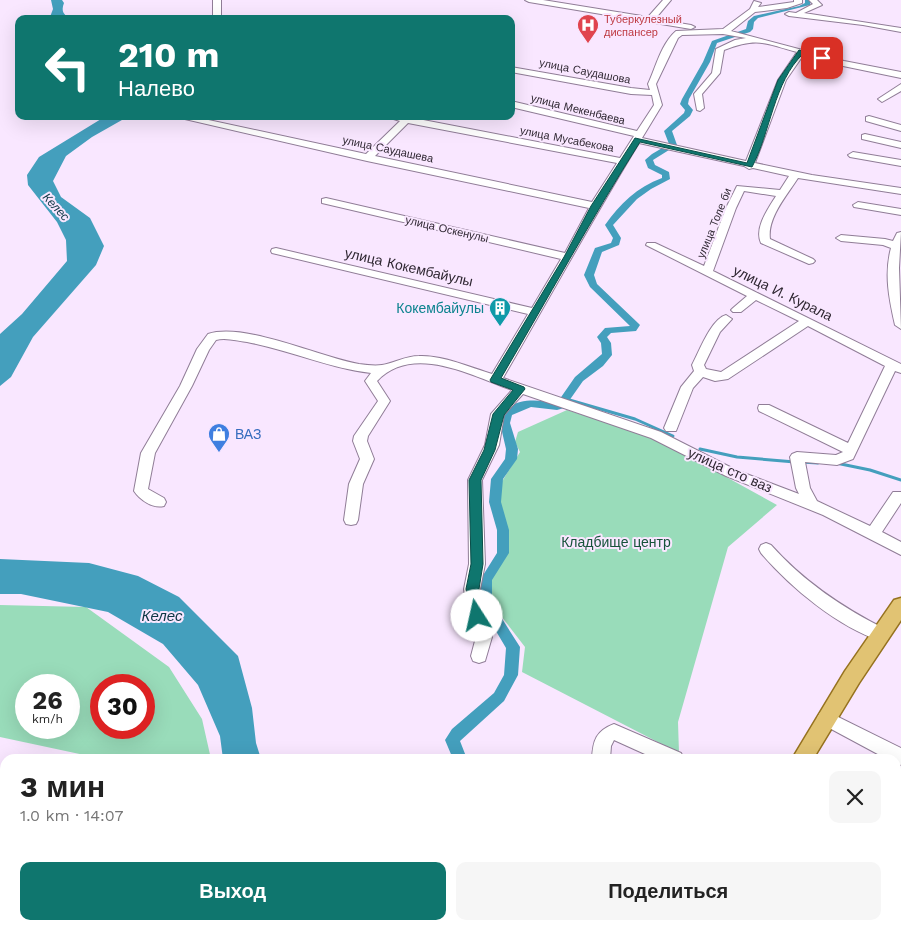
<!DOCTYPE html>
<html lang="ru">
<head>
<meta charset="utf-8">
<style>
  body { margin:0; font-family:"Work Sans",sans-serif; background:#f6f6f6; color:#222; height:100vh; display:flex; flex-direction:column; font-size:19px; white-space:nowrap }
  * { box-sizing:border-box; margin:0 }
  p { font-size:16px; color:#767676 }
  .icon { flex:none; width:28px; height:28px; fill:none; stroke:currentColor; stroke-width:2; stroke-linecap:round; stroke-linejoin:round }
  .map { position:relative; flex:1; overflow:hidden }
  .drawer { position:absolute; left:0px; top:754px; width:901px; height:176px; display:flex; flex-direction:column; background:#fff; border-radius:15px 15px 0 0; box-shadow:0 5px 20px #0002 }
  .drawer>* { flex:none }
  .top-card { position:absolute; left:15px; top:15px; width:500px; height:105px; border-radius:10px; box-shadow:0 5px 20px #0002; background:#0f766e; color:#fff; overflow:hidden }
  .speed { position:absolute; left:15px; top:674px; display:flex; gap:10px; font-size:25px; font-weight:700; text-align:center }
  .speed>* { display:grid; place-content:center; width:65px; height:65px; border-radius:50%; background:#fff; box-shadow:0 5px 20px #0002; line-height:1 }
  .speed small { font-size:12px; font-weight:400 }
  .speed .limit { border:8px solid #d22; background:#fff; color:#111 }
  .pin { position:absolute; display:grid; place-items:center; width:42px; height:42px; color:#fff; margin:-21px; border-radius:10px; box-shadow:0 2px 8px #0006 }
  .me { position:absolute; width:55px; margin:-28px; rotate:350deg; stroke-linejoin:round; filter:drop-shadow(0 0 4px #0008) }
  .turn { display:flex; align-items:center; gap:18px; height:105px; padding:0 20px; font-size:22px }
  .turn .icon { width:65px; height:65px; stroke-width:2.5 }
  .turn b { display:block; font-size:35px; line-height:42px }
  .round { display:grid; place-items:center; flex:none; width:52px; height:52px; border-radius:10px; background:#f6f6f6 }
  .headline { display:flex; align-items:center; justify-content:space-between; height:85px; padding:0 20px }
  h1 { font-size:30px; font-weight:700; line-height:38px }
  .button { display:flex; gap:10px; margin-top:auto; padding:10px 20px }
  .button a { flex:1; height:58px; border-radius:10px; background:#0f766e; color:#fff; font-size:20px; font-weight:700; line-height:58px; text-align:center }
  .button a+a { background:#f6f6f6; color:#222 }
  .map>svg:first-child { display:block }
</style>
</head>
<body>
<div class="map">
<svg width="901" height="929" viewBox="0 0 901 929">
  <rect width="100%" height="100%" fill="#f9e7ff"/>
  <g fill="#99dcba" fill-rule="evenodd">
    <polygon points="567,410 648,436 668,445 777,505 728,547 678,722 679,753 522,672 525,647 491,603 489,579 507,551 498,488 520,452 515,442 518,432"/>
    <path d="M0,605L86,607L169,667L202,719L211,759H103L0,737ZM26,685H69V728H26ZM101,685H144V728H101Z"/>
  </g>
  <g fill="#449fbd">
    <path d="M51,0H62L64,3C61,11 63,14 70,19L50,17L53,9Z"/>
    <polygon points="106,116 129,116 92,137 66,156 53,181 61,197 90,218 104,246 96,265 33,337 11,377 0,386 0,334 22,314 67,261 66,240 57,222 28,185 27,175 39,157"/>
    <polygon points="0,559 89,563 138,576 179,597 238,656 252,708 256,743 261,759 223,759 220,736 198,685 163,644 108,612 21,594 0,594"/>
  </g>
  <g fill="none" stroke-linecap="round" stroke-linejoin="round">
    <g stroke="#449fbd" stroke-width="3">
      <polyline points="566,399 635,419 673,436"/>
      <polyline points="700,449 737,457 795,462"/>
      <polyline points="801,462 818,463"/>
      <polyline points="836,463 870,470 901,480"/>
    </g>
    <g fill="#449fbd" fill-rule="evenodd">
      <path d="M805,0H811L810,5L758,18L754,22L753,29L750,32L717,43L710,62L689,99L688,104L693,110L690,116L672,131L677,145L653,160L655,165L669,172L670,179L651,189L637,199L613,225L621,238L619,245L602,252L594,275L597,284L638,323L640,325L636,331L611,333L607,337L611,343L612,355L603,366L583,381L564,408L557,410L531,407L512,415L510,423L518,449L517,459L503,479L501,502L509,530V553L492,580V603L520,647L518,675L504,701L460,741L467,759H453L445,740L452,729L494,693L504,675L506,648L480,604V580L497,553V530L489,502L491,479L505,459L506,449L500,423L502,413C516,397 538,400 557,403L575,377L602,354L601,343L597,337L605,328L630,326L590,287L584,275L595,248L611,243L613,238L605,225C620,204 637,187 662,178V175L648,168L645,160L652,154L669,144L664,131L684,113L685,110L680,104L682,99L703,62L712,41L746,29L748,21L754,16L799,6L805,3Z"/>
      <polygon points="466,925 482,925 481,929 465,929"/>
    </g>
    <g stroke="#907d97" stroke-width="2">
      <g id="minor">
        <rect x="213" y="0" width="8" height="19"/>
        <polygon points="525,0 543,0 648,17 663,0 671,0 655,19 691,25 695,27 691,29 529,2"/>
        <path d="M794,0H802V3L787,8L755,12L731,31L844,61L901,72V78L843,66L804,54L786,80L755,163L812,175L901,188V194L798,178C787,195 767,218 770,239L813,259L815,261L813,263L809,264L761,243C754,228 768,209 776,196L744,191L736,208L713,271L901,364V373L895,371L853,459L837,465L805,462L810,488L817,501L870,526L893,492H901V503L882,532L901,542V555L823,515L726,476L651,438L523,394L504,415L499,445L482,480L485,564L480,589L482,604L492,637L485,661L479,663L473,661L471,656L476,637L466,604L464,589L469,564L468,480L485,445L491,414L512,390C472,376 413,343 377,381L390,401L368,436L367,441L374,459L363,484L358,520L356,524L351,525L346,524L344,520L349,484L360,459L353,441L354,436L378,401L365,381L371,373C329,368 289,350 247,342C237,341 226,337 216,340L209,350L192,386L155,453L148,489L164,498L166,502L164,506C153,509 140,500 134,491L141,453L180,386L197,349L208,334C245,322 319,357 359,364C366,365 375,366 382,365C395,363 405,356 419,356C443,355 469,367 492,374L528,314L272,253L271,251L272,249L276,248L532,308L561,259L322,203V199L326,198L565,253L589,208L367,161L172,116H190L366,154L400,121L384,116H414L413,118L620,158L634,136L511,107V101L637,131L654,105L652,95L631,94L511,72V67L631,88L650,90L648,84C656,67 661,44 676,31L723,29L750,9L754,1L761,3L758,7L794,2ZM723,34L746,38L735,40L716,49L712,73L694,94L697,110L700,111L704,108L702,94L720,73L724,50C758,37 764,43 797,52L778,80L746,161L642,138L662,105L656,84L678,38L682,35ZM408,123L617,163L592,202L375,156ZM639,143L744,166L749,169L753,168L789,176L780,190L737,186L726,208L704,266L655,243H647L646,245L747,296L733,308L731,310L733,312H741L756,300L799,321L721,372L706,369L704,365L720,332L732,319L726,315C711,319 699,352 692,365L694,371L681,387L664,428L666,431H676L693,388L703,377L715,381L728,379L808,326L885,366L848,443L769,405H759L758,408L759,411L843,452L836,455L797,452L792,454L790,457L796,488L799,494L736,470L661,432L503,378C548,300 593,218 639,143Z"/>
        <polygon points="809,0 817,0 822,5 804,13 901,28 901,32 863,25 789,16 785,14 789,12 796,13 813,4"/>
        <polygon points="167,16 182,19 167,19"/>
        <polygon points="901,84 901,91 882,102 878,99"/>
        <polygon points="869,116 901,125 901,131 866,121 866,117"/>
        <polygon points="865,134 901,142 901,148 862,139 862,135"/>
        <polygon points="853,152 901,160 901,166 850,157 848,155"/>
        <polygon points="858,202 901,209 901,215 854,207 853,205"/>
        <path d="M901,232L899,268L901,329L895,325C889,299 884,274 891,248L883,245L841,241L836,238L841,235L885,239L893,241L897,233Z"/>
        <path d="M766,543L771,545C804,582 843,608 887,630L889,635L887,640L881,641C838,627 790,587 761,553L759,549L761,545Z"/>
        <polygon points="826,711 901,748 901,765 896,763 896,759 887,759 820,723 817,718 820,713"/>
        <path d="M614,724L681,753L684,759H656L614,740L611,746L610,759H592C593,740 596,731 614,724Z"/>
        <polygon points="829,925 850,925 852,929 831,929"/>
      </g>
    </g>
    <g stroke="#96721f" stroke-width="3">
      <g id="major">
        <polygon points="901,598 901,620 859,683 813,759 792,759 845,671 894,600"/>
        <polygon points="697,925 721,925 720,929 696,929"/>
      </g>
    </g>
    <use href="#minor" fill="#fff" fill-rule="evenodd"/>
    <use href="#major" fill="#e1c373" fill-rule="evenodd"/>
  </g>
  <path fill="#0f766e" stroke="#0a4d48" d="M799,50L826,58L822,60L803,54C774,81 770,134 752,167L640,142C591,219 547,300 501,378L524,387L525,389L504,415L495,450L481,480L483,564L479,589L484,616L482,620L477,621L473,620L466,589L471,564L469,480L484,450L493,414L513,390L491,382L490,380L564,257L591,206L635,138L747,163L778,80Z"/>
  <defs>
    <g id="hospital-pin" transform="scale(1.125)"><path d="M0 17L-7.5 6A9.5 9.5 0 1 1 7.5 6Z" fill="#e0444e" stroke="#f9e7ff"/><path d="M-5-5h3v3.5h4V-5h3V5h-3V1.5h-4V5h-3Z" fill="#fff"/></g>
    <g id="building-pin" transform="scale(1.125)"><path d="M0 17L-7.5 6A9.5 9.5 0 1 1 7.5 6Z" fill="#0f9aa8" stroke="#f9e7ff"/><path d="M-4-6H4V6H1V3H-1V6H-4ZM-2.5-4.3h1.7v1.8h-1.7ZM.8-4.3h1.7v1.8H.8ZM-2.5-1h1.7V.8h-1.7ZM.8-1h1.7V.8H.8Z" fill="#fff"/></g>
    <g id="shop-pin" transform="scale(1.125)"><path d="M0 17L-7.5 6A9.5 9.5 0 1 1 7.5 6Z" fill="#3f7fe0" stroke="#f9e7ff"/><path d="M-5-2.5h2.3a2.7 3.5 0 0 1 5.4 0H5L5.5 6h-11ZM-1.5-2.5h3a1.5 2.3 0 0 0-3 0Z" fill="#fff"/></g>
  </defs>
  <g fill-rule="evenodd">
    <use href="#hospital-pin" x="588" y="25"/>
    <use href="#building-pin" x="500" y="308"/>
    <use href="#shop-pin" x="219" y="434"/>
  </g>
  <g text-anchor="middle" stroke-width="4" stroke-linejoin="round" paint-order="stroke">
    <g font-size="11" fill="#be3a42" stroke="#f9e7ff" text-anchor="start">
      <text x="604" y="23">Туберкулезный<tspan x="604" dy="13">диспансер</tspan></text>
    </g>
    <g font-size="11" fill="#2f2732" stroke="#f9e7ff">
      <text transform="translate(585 71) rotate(11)" y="4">улица Саудашова</text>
      <text transform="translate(578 109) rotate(14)" y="4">улица Мекенбаева</text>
      <text transform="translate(567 139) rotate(11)" y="4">улица Мусабекова</text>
      <text transform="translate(388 149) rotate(12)" y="4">улица Саудашева</text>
      <text transform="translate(714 223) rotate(-68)" y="4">улица Толе би</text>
      <text transform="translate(447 229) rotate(13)" y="4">улица Оскенулы</text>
    </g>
    <g font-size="12" font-style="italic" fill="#0d3744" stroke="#f9e7ff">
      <text transform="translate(56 207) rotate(47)" y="4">Келес</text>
    </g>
    <g font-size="14" fill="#2f2732" stroke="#f9e7ff">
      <text transform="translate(409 267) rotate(13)" y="5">улица Кокембайулы</text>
      <text transform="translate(783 293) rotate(26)" y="5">улица И. Курала</text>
      <text transform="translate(730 470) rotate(24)" y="5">улица сто ваз</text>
    </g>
    <g font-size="14" fill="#0d838f" stroke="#f9e7ff" text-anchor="end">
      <text x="484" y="313">Кокембайулы</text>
    </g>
    <g font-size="14" fill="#366cbe" stroke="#f9e7ff" text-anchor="start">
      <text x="235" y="439">ВАЗ</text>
    </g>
    <g font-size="14" fill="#16533a" stroke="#f9e7ff">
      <text x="616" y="547">Кладбище центр</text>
    </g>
    <g font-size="15" font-style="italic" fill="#0d3744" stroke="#f9e7ff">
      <text x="162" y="621">Келес</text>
    </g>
  </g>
</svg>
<div class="speed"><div>26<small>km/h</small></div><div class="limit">30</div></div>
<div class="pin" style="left:822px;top:58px;background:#d93025"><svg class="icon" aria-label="arrive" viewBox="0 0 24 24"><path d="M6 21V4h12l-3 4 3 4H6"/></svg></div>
<svg class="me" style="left:477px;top:616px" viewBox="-20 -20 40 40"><circle r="19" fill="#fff"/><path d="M0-13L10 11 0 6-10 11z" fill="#0f766e"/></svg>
<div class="top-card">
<div class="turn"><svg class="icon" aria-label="left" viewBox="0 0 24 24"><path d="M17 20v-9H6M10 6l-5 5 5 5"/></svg><div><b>210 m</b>Налево</div></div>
</div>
<section class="drawer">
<div class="headline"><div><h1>3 мин</h1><p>1.0 km · 14:07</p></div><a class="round"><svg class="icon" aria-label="close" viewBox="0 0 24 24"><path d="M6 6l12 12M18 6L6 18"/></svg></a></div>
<div class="button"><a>Выход</a><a>Поделиться</a></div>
</section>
</div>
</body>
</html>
